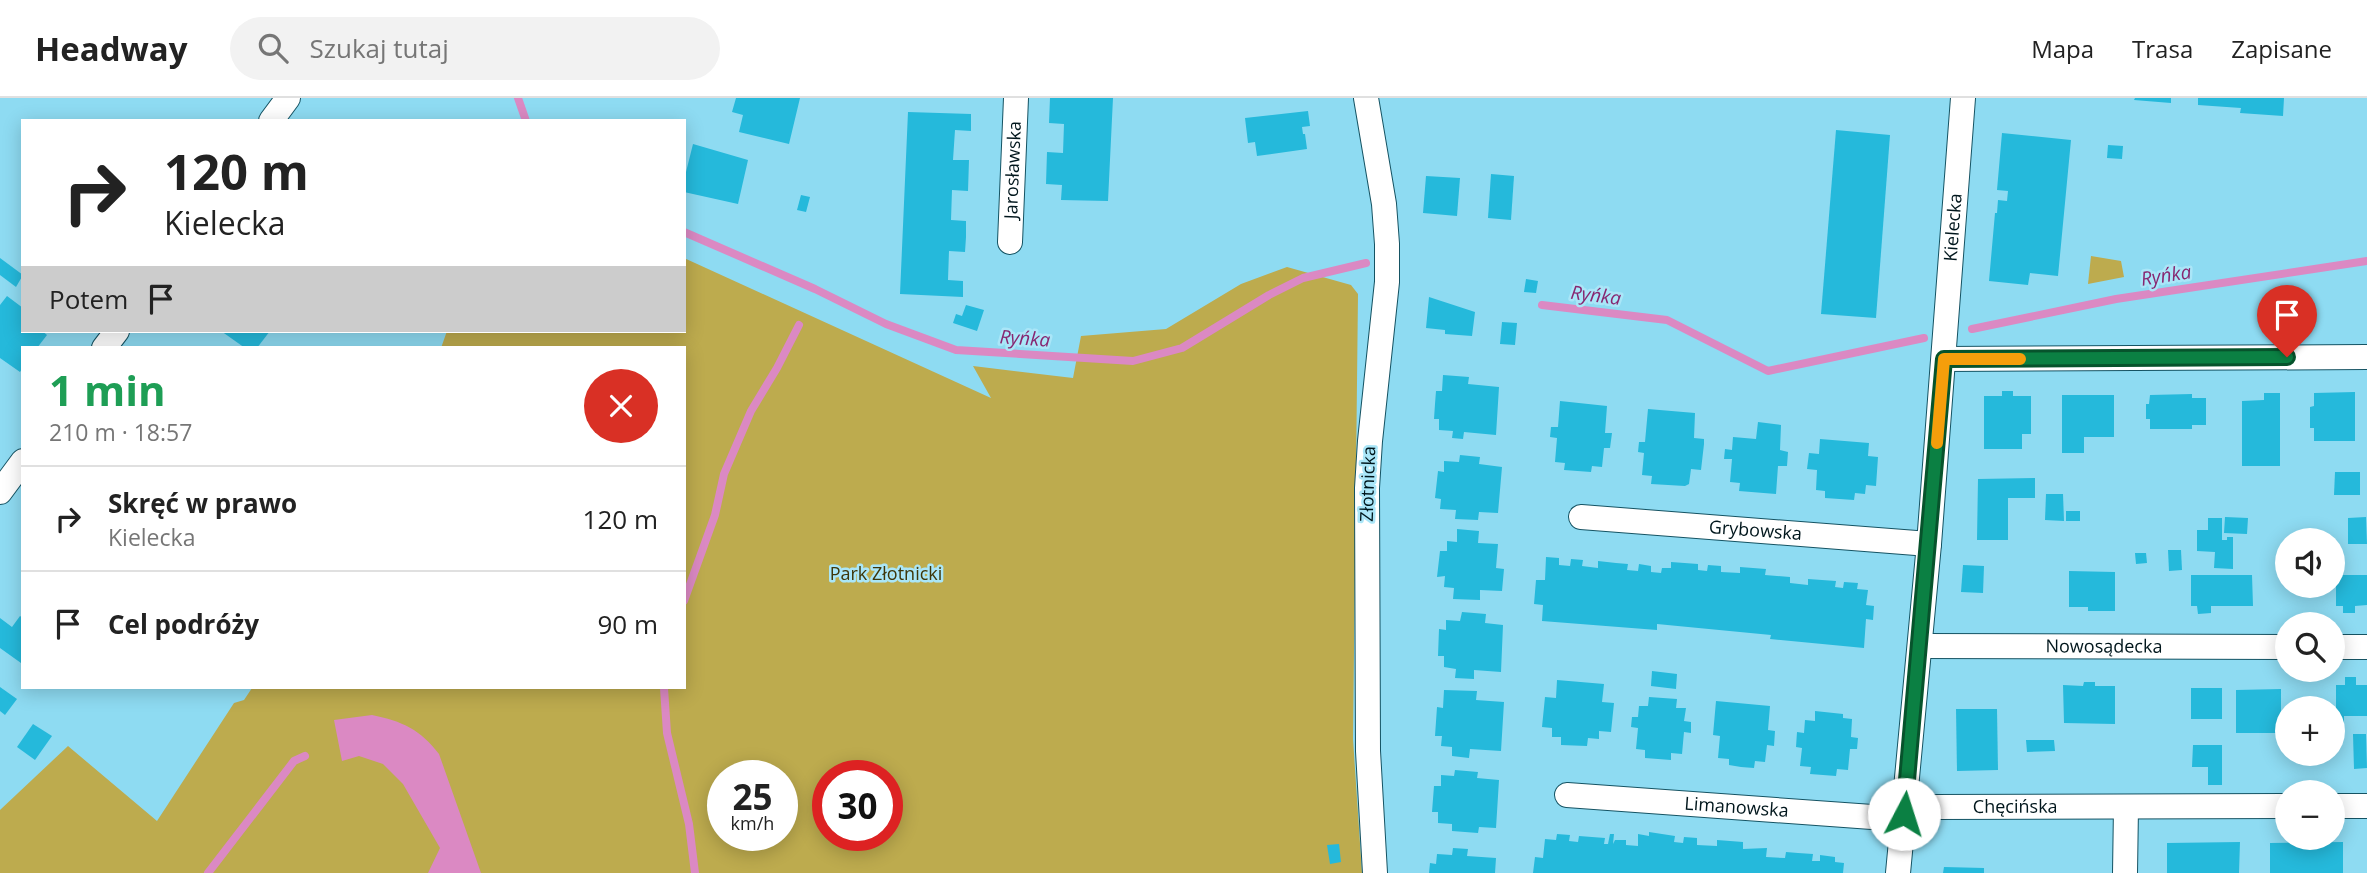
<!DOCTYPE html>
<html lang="pl">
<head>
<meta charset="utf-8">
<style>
  body { margin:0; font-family:"Open Sans",sans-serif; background:#f2f2f2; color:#222; height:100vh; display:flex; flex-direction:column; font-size:26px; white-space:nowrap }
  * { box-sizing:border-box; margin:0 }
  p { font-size:23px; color:#767676 }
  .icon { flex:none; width:38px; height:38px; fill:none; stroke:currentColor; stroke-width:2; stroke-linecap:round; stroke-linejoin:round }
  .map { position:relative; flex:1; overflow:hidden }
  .sheet { position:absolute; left:21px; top:248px; width:665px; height:343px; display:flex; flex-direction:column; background:#fff; border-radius:0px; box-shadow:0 4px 18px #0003 }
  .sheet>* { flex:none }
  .hud { position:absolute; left:21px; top:21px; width:665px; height:214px; border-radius:0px; box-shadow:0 4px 18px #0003; background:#fff; color:#222; overflow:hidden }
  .controls { position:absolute; left:2275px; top:430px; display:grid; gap:14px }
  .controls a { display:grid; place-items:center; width:70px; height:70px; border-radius:50%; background:#fff; box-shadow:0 4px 18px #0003; font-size:35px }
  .speed { position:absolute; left:707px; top:662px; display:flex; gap:14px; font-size:35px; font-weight:700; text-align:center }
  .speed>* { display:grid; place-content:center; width:91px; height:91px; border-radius:50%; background:#fff; box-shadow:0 4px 18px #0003; line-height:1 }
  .speed small { font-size:18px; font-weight:400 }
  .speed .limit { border:10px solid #d22; background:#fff; color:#111 }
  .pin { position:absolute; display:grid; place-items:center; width:60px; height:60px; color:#fff; margin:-72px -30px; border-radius:50% 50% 50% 0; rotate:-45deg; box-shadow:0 0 7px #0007 }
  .pin .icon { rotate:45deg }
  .me { position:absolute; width:77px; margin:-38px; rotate:5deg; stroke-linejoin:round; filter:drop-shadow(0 0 5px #0008) }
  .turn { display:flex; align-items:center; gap:24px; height:147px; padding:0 28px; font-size:32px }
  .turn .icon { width:91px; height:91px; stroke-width:2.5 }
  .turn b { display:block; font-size:49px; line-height:60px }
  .then { display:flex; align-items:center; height:66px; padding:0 28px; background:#0003; gap:14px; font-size:26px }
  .round { display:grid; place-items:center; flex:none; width:74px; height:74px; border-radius:37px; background:#f2f2f2 }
  .head { display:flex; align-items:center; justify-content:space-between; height:119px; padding:0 28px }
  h1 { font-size:42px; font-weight:700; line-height:52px; color:#1e9e55 }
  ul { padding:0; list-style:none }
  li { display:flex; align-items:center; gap:21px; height:105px; padding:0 28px; border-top:2px solid #e0e0e0 }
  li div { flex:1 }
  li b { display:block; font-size:26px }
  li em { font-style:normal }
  header { display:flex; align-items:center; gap:42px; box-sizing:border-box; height:98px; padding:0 35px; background:#fff; border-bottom:2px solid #e0e0e0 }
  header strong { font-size:33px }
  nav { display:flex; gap:38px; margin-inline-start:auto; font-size:24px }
  .search { width:490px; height:63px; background:#f2f2f2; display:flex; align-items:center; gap:18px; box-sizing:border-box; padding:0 24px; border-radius:38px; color:#767676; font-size:26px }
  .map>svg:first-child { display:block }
</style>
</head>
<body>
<header>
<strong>Headway</strong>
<div class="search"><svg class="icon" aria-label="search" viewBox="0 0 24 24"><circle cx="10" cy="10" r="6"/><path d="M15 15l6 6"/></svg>Szukaj tutaj</div>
<nav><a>Mapa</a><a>Trasa</a><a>Zapisane</a></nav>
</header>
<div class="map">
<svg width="2367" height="775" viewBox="0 0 2367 775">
  <rect width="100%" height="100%" fill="#8edbf2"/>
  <g fill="#bdab4e" fill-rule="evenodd">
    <polygon points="2091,158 2121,163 2124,179 2088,186"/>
    <path d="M684,160L991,300L973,268L1073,280L1081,238L1166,231L1241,186L1287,169L1351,187L1358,196L1353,641L1362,775H0V712L68,648L157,723L234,605L244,602L252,590H684V250H441L447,233H684ZM723,677H782V737H723ZM828,677H887V737H828Z"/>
  </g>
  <path fill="#db89c3" d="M372,617C402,623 421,632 439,656L481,775H428L440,750L403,686L383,666L359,658L342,663L334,622Z"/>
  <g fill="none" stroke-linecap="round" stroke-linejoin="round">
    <g stroke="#db89c3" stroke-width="8">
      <polyline points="518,0 526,23"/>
      <polyline points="684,134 815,191 886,226 956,252 1133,263 1182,250 1269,197 1303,180 1366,165"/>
      <polyline points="1542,207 1667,222 1768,273 1924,240"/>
      <polyline points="1972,231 2116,201 2367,163"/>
      <polyline points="684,503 715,417 724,376 751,313 777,270 799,227"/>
      <polyline points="664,590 667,635 689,726 695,775"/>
      <polyline points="208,775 294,663 305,658"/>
    </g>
  </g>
  <g fill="#25b9db">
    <polygon points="736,0 800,0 789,46 739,34 743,17 732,14"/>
    <polygon points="1050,0 1113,0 1108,103 1061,102 1062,87 1046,86 1047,54 1063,55 1064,26 1049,25"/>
    <polygon points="2135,0 2171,0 2171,5 2134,2"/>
    <polygon points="2198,0 2284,0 2283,18 2240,15 2241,10 2198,7"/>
    <polygon points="1308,13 1310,28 1302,29 1303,36 1305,36 1307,51 1257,58 1255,44 1248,45 1245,20"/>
    <polygon points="908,14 971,16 971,33 955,32 953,62 969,62 968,93 952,92 951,122 966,123 966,139 965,154 949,153 948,182 963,183 963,199 900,196"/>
    <polygon points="1836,32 1890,37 1876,220 1821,216"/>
    <polygon points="2002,35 2071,42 2058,178 2030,175 2028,187 1989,183 1995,115 1997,115 1998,102 2007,103 2008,93 1997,92"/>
    <polygon points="693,46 748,62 738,106 684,94 684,82"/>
    <polygon points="2108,47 2123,48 2122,61 2107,60"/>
    <polygon points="1491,76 1514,78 1511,122 1488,120"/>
    <polygon points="1426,78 1460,80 1457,118 1423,115"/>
    <polygon points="801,97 810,99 806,114 797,112"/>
    <polygon points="0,160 23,177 16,189 0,177"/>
    <polygon points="1526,181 1538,183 1536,195 1524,194"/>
    <polygon points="7,198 23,210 23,233 42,233 47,237 37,250 23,250 23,269 20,274 0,260 0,207"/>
    <polygon points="1429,199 1475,214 1472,238 1445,236 1445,232 1426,230"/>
    <polygon points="966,207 984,212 977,233 953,225 956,216 962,218"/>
    <polygon points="1502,224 1517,225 1515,247 1500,246"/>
    <polygon points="221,233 270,233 257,250 245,250"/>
    <polygon points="1443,277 1469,279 1468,286 1499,289 1496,337 1464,334 1463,341 1452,340 1453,333 1439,332 1439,321 1434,321 1435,306 1436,293 1442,293"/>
    <polygon points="2002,293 2013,293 2013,298 2031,298 2031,336 2022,336 2022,351 1984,351 1984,298 2002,298"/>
    <polygon points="2355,294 2355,343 2314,343 2314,330 2310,330 2310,309 2314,308 2314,295"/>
    <polygon points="2264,295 2280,295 2280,368 2242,368 2242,303 2264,302"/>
    <polygon points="2192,296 2192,300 2206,300 2206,327 2192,327 2192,331 2150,331 2150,321 2146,321 2146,306 2149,306 2150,297"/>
    <polygon points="2062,297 2114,297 2114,339 2084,339 2084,355 2062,355"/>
    <polygon points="1560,303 1607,308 1605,335 1612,335 1610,350 1604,350 1602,369 1592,368 1591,374 1564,372 1565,365 1555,364 1557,340 1550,339 1551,329 1558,329"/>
    <polygon points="1648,311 1695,315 1694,340 1704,341 1704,346 1701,372 1691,371 1689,386 1685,388 1651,386 1652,378 1642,377 1644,355 1638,354 1639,344 1645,344"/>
    <polygon points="1758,324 1781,327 1780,352 1788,354 1787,368 1778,368 1776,396 1739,393 1740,385 1730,384 1732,361 1724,361 1725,351 1732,352 1733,339 1756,341"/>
    <polygon points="1820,341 1869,345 1868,358 1878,359 1876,388 1866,387 1865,396 1855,395 1854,402 1825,400 1825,393 1816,392 1817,372 1807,371 1809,355 1819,356"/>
    <polygon points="1460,357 1480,359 1479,366 1502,369 1498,415 1479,414 1478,422 1455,421 1456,412 1440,411 1441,401 1435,400 1438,373 1444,374 1444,363 1459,364"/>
    <polygon points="2335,374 2360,374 2360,397 2334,397"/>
    <polygon points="2035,380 2035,400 2008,400 2008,442 1977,442 1978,381"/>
    <polygon points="2046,396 2063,396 2064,423 2045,422"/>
    <rect x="2066" y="413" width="14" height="10"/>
    <polygon points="2225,419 2248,420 2247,436 2224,435"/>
    <polygon points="2366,419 2367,446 2348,446 2348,420"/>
    <polygon points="2208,420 2222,420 2222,442 2227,442 2227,439 2233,439 2233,471 2214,470 2215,454 2197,453 2197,432 2208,432"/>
    <polygon points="1457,431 1479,433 1478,445 1498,446 1496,470 1504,471 1502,493 1480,492 1480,502 1453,501 1454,490 1444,489 1445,478 1437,479 1440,453 1447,453 1447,443 1457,444"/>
    <polygon points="2168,452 2181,452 2182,472 2169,473"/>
    <polygon points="2135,455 2146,455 2147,465 2136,466"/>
    <polygon points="1546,459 1559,460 1559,467 1570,468 1571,461 1583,462 1582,468 1598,470 1598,463 1616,465 1628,466 1627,472 1638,473 1639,466 1651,468 1651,474 1661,475 1662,470 1671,470 1671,464 1698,466 1698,472 1707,473 1708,467 1721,468 1721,474 1740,475 1740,469 1766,471 1765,477 1790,479 1790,485 1808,487 1808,481 1836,483 1835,489 1843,490 1844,484 1858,485 1857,491 1868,492 1866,507 1874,508 1873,522 1866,521 1864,550 1770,541 1771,537 1657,526 1657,532 1542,523 1543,507 1534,506 1536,482 1545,482"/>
    <polygon points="1963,467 1984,468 1983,495 1961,494"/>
    <polygon points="2069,473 2115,474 2115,513 2088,513 2088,509 2069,509"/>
    <polygon points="2191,477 2252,477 2253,508 2211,508 2211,515 2198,516 2197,508 2191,508"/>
    <polygon points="2336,477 2367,477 2367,507 2355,508 2355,515 2343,515 2343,508 2336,508"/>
    <polygon points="1462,514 1486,516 1485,525 1503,527 1501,574 1474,572 1474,581 1455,580 1456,571 1444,569 1444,558 1438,558 1439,531 1446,532 1446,522 1460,523"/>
    <polygon points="20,518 23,520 21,565 0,550 0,520 12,529"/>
    <polygon points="1652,573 1677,576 1676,591 1651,588"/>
    <polygon points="2345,579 2356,579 2356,587 2367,587 2367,618 2344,618 2344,625 2336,625 2336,587 2345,587"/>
    <polygon points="1557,582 1604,586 1602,604 1614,605 1611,634 1599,633 1599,641 1588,640 1587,648 1561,647 1561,639 1552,639 1552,630 1542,629 1545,599 1556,600"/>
    <polygon points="2084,584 2095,584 2095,588 2115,588 2115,626 2064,625 2063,587 2083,588"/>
    <polygon points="0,589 17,601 5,617 0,613"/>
    <rect x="2191" y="590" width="31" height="31"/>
    <polygon points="2281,591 2281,635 2236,635 2236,592"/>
    <polygon points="1444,592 1477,593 1476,602 1504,604 1501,653 1470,651 1469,660 1452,658 1452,649 1441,648 1442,638 1435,638 1437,609 1443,610"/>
    <polygon points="1649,599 1677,601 1676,610 1686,610 1684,623 1691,624 1691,635 1684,634 1682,656 1671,655 1671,662 1645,660 1645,652 1636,651 1638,630 1631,629 1632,619 1638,619 1639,608 1648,608"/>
    <polygon points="1716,603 1770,608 1768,632 1775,633 1774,648 1767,647 1765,664 1755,663 1754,670 1741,669 1729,667 1729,661 1718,660 1720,638 1713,637"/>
    <polygon points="1956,611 1997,611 1998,672 1957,673"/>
    <polygon points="1815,613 1843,616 1843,620 1852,621 1851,639 1858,640 1857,651 1850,651 1848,672 1837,671 1836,678 1810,676 1811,669 1800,668 1802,650 1796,649 1797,634 1804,635 1805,622 1815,623"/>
    <polygon points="33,626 52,638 35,662 17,649"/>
    <polygon points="2353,636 2366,636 2367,670 2354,671"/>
    <polygon points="2026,642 2054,642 2055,653 2027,654"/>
    <polygon points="2193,647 2222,647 2222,687 2208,687 2208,669 2192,669"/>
    <polygon points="1455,672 1478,674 1477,680 1499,682 1496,730 1479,729 1478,735 1452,733 1452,726 1438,725 1438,714 1432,714 1434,688 1441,688 1441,677 1454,678"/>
    <polygon points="1649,734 1675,738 1674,744 1683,745 1684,739 1697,740 1697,747 1717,748 1717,742 1743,744 1743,751 1767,750 1766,759 1785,760 1786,754 1798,755 1813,756 1812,763 1820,763 1820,757 1835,759 1835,764 1844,765 1843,775 1533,775 1535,759 1543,760 1545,741 1556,742 1557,736 1570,737 1569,743 1578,744 1579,738 1605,740 1604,746 1608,746 1610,736 1614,736 1613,746 1615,742 1626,742 1626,747 1638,748 1638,736 1649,738"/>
    <polygon points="2240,744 2239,775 2167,775 2167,745"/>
    <polygon points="2343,744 2343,775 2270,775 2270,745"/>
    <polygon points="1339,746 1341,764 1330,766 1327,747"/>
    <polygon points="1453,750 1468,751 1467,758 1496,760 1495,775 1429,775 1430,765 1436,766 1437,756 1452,757"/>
    <polygon points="1944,769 1984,770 1984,775 1943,775"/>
  </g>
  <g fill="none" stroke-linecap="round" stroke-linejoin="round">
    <g stroke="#155363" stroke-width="26">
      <g id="street">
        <polyline points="1366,0 1384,106 1387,146 1387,184 1370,343 1367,390 1368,653 1375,775"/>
        <polyline points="271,23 288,0"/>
        <path id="s1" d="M1010,144L1016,0"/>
        <polyline points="104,250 117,233"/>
        <polyline points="1944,261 2367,259"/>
        <polyline points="0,394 23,363"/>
        <path id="s2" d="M1581,419L1929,446"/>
        <path id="s3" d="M1920,548L2287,549"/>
        <polyline points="2333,549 2367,549"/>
        <path id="s4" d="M1567,697L1872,719L1904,716L1932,709L2287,708"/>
        <polyline points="2333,708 2367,708"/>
        <path id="s5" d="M1898,775L1929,446L1963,0"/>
        <polyline points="2125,775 2126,709"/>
      </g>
    </g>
    <use href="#street" stroke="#fff" stroke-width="24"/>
  </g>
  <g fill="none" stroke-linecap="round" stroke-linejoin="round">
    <g stroke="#07532c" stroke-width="18">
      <polyline id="route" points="1904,716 1944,261 2287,259"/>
    </g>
    <use href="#route" stroke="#0b8043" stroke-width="12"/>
    <polyline stroke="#f59e0b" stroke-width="12" points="1937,345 1944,261 2020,261"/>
  </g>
  <g text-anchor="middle" stroke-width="5" stroke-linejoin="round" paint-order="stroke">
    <g font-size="18" fill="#00161c" stroke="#aae6f8">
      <text dy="6" stroke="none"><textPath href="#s1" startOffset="72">Jarosławska</textPath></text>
      <text dy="6" stroke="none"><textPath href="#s5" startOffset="648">Kielecka</textPath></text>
      <text transform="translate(1368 386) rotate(-88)" y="6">Złotnicka</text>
      <text dy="6" stroke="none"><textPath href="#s2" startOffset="175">Grybowska</textPath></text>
      <text dy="6" stroke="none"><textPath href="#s3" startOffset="184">Nowosądecka</textPath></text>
      <text dy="6" stroke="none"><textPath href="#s4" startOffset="450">Chęcińska</textPath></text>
      <text dy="6" stroke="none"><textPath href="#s4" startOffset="170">Limanowska</textPath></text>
    </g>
    <g font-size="18" fill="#3e3609" stroke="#aae6f8">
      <text x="886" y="482">Park Złotnicki</text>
    </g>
    <g font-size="19" font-style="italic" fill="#872771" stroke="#aae6f8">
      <text transform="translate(2166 177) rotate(-9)" y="7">Ryńka</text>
      <text transform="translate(1596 197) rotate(7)" y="7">Ryńka</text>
      <text transform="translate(1025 240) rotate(4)" y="7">Ryńka</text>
    </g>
  </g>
</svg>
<div class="controls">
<a><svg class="icon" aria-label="sound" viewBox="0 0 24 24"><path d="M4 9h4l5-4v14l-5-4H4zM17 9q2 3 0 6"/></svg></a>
<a><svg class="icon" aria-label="search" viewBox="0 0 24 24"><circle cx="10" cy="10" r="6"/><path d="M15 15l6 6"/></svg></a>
<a>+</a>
<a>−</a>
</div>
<div class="speed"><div>25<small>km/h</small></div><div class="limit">30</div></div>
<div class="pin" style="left:2287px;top:259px;background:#d93025"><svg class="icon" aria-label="arrive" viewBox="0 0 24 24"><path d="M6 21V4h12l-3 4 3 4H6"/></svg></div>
<svg class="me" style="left:1904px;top:716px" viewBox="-20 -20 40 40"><circle r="19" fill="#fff"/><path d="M0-13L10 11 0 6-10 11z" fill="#0b8043"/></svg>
<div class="hud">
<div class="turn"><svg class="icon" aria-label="right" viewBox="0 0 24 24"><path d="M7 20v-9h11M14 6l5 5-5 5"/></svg><div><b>120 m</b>Kielecka</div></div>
<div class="then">Potem<svg class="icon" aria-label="arrive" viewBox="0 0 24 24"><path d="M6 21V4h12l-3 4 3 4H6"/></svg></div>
</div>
<section class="sheet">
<div class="head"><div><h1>1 min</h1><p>210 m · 18:57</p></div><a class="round" style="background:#d93025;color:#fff"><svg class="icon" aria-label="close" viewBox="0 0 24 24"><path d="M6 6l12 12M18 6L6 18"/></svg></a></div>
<ul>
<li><svg class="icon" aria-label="right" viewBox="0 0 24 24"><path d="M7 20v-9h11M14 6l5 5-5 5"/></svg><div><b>Skręć w prawo</b><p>Kielecka</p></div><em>120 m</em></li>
<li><svg class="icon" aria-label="arrive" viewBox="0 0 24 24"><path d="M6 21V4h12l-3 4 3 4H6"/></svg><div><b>Cel podróży</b></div><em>90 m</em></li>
</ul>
</section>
</div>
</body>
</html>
